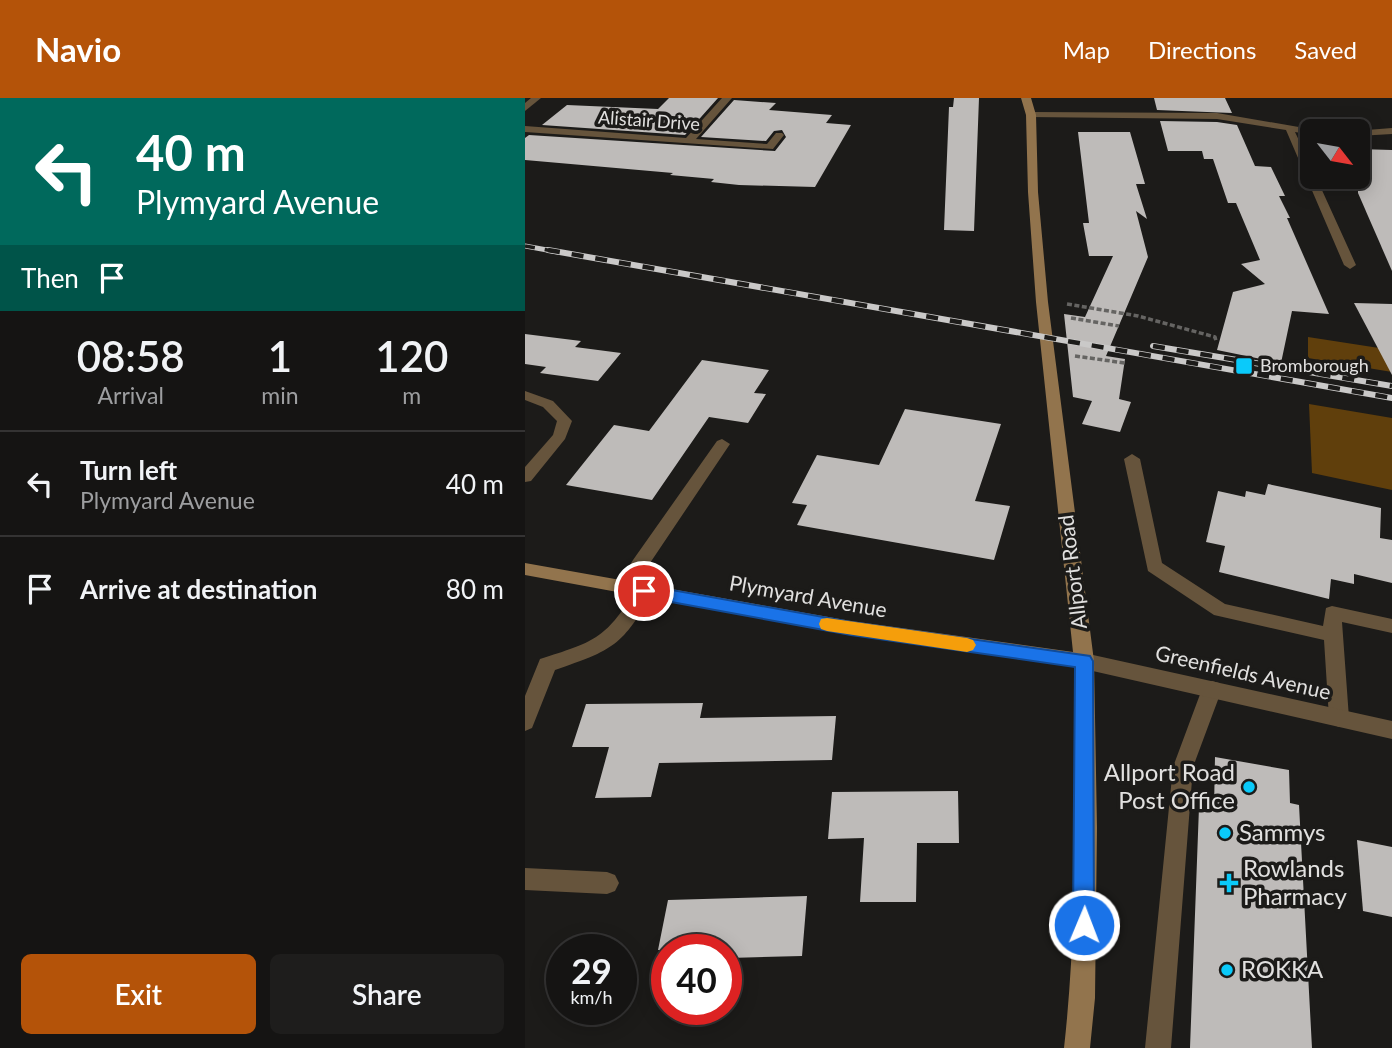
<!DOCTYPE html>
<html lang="en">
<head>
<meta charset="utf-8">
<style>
  body { margin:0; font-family:Lato,sans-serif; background:#1e1d1c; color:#f1f3f6; height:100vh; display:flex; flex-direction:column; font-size:26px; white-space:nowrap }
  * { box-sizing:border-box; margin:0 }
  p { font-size:23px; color:#9d9ea0 }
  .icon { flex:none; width:38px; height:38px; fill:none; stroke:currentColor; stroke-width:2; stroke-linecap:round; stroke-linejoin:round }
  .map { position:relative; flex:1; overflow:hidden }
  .details { display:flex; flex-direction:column; background:#151413; width:525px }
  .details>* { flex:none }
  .hud { background:#00695c; color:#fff; overflow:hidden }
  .needle { width:46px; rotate:121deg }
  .buttons { position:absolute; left:775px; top:21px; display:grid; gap:14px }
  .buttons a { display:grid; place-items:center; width:70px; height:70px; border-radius:10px; background:#151413; box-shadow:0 4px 18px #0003,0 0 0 2px #343333; font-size:35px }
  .speed { position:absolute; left:21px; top:836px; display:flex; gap:14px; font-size:35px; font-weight:700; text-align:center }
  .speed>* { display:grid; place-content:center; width:91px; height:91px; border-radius:50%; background:#151413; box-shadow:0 4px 18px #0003,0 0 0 2px #343333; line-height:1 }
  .speed small { font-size:18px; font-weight:400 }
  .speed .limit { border:10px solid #d22; background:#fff; color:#111 }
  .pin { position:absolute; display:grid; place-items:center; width:60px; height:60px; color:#fff; margin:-30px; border:4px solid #fff; border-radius:50%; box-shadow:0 2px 7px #0007 }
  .me { position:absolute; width:77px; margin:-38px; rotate:1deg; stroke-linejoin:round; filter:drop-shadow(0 0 5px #0008) }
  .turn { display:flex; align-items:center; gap:24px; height:147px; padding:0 21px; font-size:32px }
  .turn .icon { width:91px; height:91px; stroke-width:2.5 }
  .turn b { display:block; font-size:49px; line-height:60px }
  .then { display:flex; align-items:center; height:66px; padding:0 21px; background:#0003; gap:14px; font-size:26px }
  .eta { display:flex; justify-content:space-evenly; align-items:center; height:119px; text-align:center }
  .eta b { font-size:42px; font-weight:600; line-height:49px }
  .primary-button { display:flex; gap:14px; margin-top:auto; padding:14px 21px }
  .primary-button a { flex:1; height:80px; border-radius:10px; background:#b45309; color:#fff; font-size:28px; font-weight:600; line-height:80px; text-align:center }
  .primary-button a+a { background:#1e1d1c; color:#f1f3f6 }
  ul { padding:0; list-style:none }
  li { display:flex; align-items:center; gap:21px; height:105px; padding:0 21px; border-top:2px solid #343333 }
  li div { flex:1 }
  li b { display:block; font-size:26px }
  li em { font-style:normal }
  header { display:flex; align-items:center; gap:42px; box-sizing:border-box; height:98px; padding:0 35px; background:#b45309; color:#fff }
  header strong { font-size:33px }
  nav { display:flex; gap:38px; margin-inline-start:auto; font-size:24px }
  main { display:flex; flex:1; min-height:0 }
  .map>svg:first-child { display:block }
</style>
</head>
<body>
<header>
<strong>Navio</strong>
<nav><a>Map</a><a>Directions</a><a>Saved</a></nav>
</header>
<main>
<section class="details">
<div class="hud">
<div class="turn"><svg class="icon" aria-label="left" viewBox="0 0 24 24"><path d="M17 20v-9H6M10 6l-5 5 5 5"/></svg><div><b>40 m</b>Plymyard Avenue</div></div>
<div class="then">Then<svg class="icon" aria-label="arrive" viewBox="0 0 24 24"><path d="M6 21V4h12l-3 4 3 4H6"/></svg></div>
</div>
<div class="eta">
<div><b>08:58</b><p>Arrival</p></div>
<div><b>1</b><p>min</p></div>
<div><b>120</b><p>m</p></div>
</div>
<ul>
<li><svg class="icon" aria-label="left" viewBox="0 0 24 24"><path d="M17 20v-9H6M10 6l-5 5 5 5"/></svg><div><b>Turn left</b><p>Plymyard Avenue</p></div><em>40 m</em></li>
<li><svg class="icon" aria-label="arrive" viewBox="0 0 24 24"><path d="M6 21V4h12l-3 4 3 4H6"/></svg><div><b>Arrive at destination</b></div><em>80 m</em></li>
</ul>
<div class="primary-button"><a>Exit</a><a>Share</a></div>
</section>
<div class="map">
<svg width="867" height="950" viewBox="0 0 867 950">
  <rect width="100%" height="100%" fill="#1c1b19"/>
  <g fill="#603f0c">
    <polygon points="783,239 867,252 867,274 783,260"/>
    <polygon points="784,306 867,320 867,392 787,375"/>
  </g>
  <g fill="#bebbb9">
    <polygon points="144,0 193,0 160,37 17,27 42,7 133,11"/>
    <polygon points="429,0 454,0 449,133 419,132 424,9 428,9"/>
    <polygon points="629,0 700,0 707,15 632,12"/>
    <polygon points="209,2 251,5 244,12 307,17 301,25 326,27 290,89 214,87 186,84 189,81 145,77 148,75 0,62 0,40 4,37 250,53 261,39 257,32 249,33 241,43 176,39"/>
    <polygon points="635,23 692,24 712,27 730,68 746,69 760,98 754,98 765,120 762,120 804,216 767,213 756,265 692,252 708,194 740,186 716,166 735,162 711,105 703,105 688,61 679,61 677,53 643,53"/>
    <polygon points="553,34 605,34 620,86 611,86 622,121 611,113 623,159 581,258 600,261 594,301 606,304 595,334 557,326 567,303 548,299 539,216 560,219 588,158 564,158 558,125 564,125"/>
    <polygon points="833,51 867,52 867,173 833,95"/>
    <polygon points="829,205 867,206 867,277"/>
    <polygon points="0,236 56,243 50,249 96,255 73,283 15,275 21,269 0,266"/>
    <polygon points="177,262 244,272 229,295 241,296 223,325 184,319 127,402 41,387 89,327 124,333"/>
    <polygon points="380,311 476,326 450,403 485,408 469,462 272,427 282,407 267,405 292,357 354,367"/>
    <polygon points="743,386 856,410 855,440 867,442 867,485 829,476 829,486 806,481 804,501 694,474 700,448 681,444 693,393 720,399 721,393 740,397"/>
    <polygon points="178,605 175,620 311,618 307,662 134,665 126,699 70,700 84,649 47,649 61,606"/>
    <polygon points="690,659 764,672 765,705 774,707 787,950 665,950 674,709 689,712"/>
    <polygon points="433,693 434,745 392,745 391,804 335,804 339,740 303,741 307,694"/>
    <polygon points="832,742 867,749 867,819 838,813"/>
    <polygon points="282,798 277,858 204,860 205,852 133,852 143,802"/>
  </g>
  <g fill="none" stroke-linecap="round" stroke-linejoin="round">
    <g stroke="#656462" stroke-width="3.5" stroke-dasharray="5 2.5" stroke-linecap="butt">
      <polyline points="542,206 613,218 690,239 691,243"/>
      <polyline points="546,220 594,228"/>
      <polyline points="550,258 600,265"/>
    </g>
    <g fill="#66543c" fill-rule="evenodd">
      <path d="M197,341L205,346L123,468L128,493C98,548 88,552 30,572L7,630L0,633V598L15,561C68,544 80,542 110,493L105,467L108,462L192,343Z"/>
      <polygon points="607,356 615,361 637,465 700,506 798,528 801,510 807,508 867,521 867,535 817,524 824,620 821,626 814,629 807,626 804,620 799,542 689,517 623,473 599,361"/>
      <polygon points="687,583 694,585 697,591 668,669 646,950 620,950 648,669 677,591 680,585"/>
      <polygon points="0,770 82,774 90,777 94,785 90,793 82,796 0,792"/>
    </g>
    <g fill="#66543c" fill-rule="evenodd">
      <polygon points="6,0 16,0 0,13 0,5"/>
      <polygon points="197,0 207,0 171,41 242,46 251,35 257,35 259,37 248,51 0,34 0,28 161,40"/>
      <polygon points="506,14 692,15 791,32 788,33 788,37 770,34 788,72 788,79 791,79 831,167 825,171 819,167 761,32 692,21 503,19 501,17"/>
      <polygon points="867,30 867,36 833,38 833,33 829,33"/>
      <polygon points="0,293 28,303 47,323 40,341 6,383 0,384 0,369 28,337 32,323 18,309 0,302"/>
      <polygon points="559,555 867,623 867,641 559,571 552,568 549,563 552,558"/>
    </g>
    <path fill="#92744d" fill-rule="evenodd" d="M496,0H506L511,17L513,94L523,204L569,563L572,730L570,900L565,950H539C553,824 550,696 549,569L326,537L0,477V465L326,523L548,554L511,204L503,94L501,17Z"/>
    <g stroke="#cac9c8" stroke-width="5">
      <polyline id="rail-far1" points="0,148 33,154"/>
    </g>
    <g stroke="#cac9c8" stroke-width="6">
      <g id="rail">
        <polyline points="23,152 867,300"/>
        <polyline points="628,248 867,288"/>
      </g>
    </g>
    <use href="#rail-far1" stroke="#1c1b19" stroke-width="3.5" stroke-dasharray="10" stroke-linecap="butt"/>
    <use href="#rail" stroke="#1c1b19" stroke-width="4.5" stroke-dasharray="12" stroke-linecap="butt"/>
  </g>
  <polygon fill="#1a73e8" stroke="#114b97" stroke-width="2" points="119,487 326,524 565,558 568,563 569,827 566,835 559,838 551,835 548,827 550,569 326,537 119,499 111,493"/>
  <polygon fill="#f59e0b" points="302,520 442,540 448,542 451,547 448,552 442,554 302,533 296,531 294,526 296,521"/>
  <g fill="#0acafa" stroke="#1c1b19" stroke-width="2.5">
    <rect x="710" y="259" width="18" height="18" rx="3.5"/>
    <circle cx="724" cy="689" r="7"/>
    <circle cx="700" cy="735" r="7"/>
    <path d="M700.5 774.5h7v7h7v7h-7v7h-7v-7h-7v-7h7z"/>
    <circle cx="702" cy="872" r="7"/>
  </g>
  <g text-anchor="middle" stroke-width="7" stroke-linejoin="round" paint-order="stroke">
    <g font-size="18" fill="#e1e0df" stroke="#1c1b19">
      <text transform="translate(124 23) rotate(4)" y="6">Alistair Drive</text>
    </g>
    <g font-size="18" fill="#e1e0df" stroke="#1c1b19" text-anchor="start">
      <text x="735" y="274">Bromborough</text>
    </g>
    <g font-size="21" fill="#e1e0df" stroke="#1c1b19">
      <text transform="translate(548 474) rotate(-97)" y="7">Allport Road</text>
      <text transform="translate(283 499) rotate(10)" y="7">Plymyard Avenue</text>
      <text transform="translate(718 575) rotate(13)" y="7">Greenfields Avenue</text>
    </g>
    <g font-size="24" fill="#e1e0df" stroke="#1c1b19" text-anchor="start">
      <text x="710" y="683" text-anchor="end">Allport Road<tspan x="710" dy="28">Post Office</tspan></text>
      <text x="714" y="743">Sammys</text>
      <text x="718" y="779">Rowlands<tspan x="718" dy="28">Pharmacy</tspan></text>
      <text x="716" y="880">ROKKA</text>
    </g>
  </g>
</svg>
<div class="buttons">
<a><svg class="needle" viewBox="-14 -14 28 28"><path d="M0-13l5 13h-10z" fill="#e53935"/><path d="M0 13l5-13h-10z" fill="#9d9ea0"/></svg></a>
</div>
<div class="speed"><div>29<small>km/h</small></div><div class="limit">40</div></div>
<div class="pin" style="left:119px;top:493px;background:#d93025"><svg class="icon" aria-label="arrive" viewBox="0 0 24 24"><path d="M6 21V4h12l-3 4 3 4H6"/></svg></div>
<svg class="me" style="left:559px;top:827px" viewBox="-20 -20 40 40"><circle r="17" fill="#1a73e8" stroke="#fff" stroke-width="3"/><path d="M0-11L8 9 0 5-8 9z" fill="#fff"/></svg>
</div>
</main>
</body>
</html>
